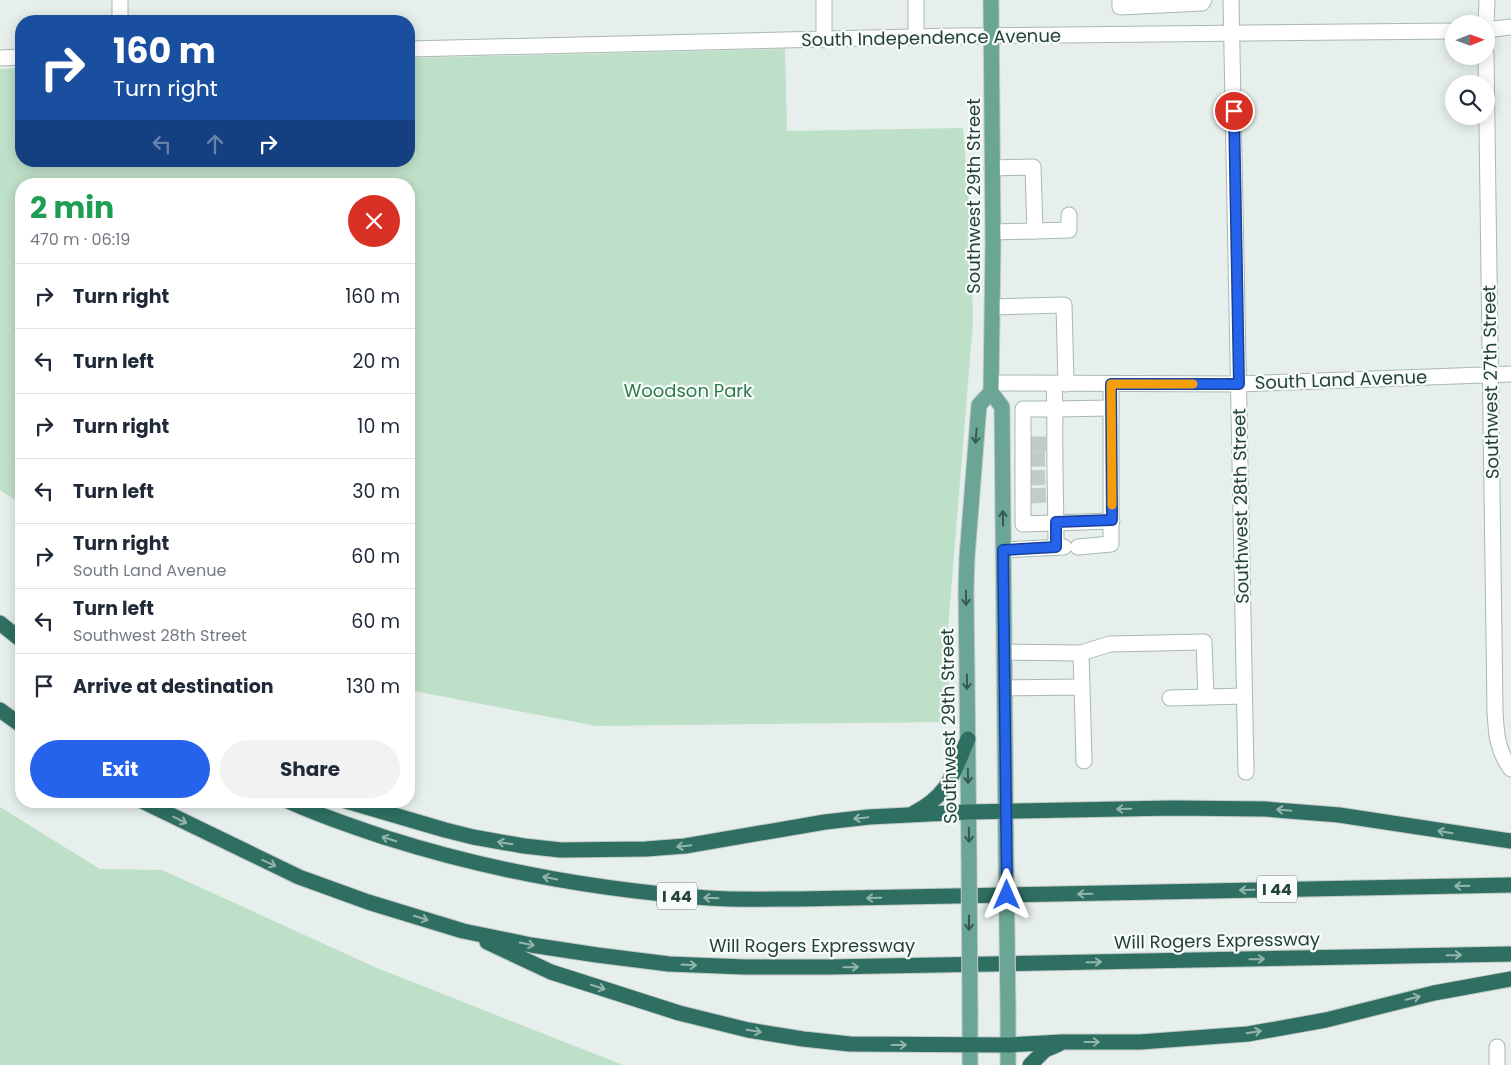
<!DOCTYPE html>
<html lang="en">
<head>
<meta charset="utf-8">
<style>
  body { margin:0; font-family:Poppins,sans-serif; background:#f2f2f3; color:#1f2937; height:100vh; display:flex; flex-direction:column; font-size:19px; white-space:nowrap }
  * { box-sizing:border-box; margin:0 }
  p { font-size:16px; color:#747a83 }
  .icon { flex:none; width:28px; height:28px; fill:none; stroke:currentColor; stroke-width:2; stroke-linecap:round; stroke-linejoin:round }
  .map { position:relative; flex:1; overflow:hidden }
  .drawer { position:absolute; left:15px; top:178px; width:400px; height:630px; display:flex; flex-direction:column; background:#fff; border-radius:20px; box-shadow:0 2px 12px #0003 }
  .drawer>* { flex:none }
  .hud { position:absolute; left:15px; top:15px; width:400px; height:152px; border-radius:20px; box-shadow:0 2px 12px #0003; background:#1a4fa0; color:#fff; overflow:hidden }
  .needle { width:32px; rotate:89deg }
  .fabs { position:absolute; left:1445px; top:15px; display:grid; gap:10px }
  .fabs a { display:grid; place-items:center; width:50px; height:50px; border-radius:50%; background:#fff; box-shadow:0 2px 12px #0003; font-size:25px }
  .pin { position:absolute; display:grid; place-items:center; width:42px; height:42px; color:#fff; margin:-21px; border:2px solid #fff; border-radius:50%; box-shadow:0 1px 5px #0007 }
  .me { position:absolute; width:55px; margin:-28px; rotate:0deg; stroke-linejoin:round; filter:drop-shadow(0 0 4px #0008) }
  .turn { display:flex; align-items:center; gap:18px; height:105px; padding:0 15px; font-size:22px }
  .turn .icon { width:65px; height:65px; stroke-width:2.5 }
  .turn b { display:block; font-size:35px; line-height:42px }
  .lanes { display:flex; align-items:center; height:48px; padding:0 15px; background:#0003; justify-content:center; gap:25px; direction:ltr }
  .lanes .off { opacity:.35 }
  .round { display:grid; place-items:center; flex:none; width:52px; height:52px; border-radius:26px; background:#f2f2f3 }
  .headline { display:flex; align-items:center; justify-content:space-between; height:85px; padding:0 15px }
  h1 { font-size:30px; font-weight:700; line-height:38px; color:#1e9e55 }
  .primary-button { display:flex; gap:10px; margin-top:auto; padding:10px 15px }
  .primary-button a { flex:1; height:58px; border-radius:30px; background:#2563eb; color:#fff; font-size:20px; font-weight:700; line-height:58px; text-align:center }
  .primary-button a+a { background:#f2f2f3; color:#1f2937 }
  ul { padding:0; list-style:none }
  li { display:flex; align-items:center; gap:15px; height:65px; padding:0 15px; border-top:1px solid #e0e1e3 }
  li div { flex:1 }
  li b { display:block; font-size:19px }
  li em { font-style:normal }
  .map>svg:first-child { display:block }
</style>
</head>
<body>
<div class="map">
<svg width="1511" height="1065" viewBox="0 0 1511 1065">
  <rect width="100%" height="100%" fill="#e6efeb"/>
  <g fill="#bfe0c8">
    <polygon points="785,49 787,131 963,128 971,228 973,322 948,629 950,722 596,726 409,690 409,184 21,184 21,504 0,490 0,69 21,68 21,161 409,161 409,58"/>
    <polygon points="0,807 100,869 162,870 377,968 623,1065 0,1065"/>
  </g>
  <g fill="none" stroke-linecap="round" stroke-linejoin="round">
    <g stroke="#bfccc8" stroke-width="15" stroke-dasharray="15 8" stroke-linecap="butt">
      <polyline points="1031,444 1047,444"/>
      <polyline points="1030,459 1047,459"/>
      <polyline points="1030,478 1048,477"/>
      <polyline points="1031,496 1047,495"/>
    </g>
    <g stroke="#a8b8b2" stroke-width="17">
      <g id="minor">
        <polyline points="120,0 120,21"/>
        <polyline points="824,0 824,40"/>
        <polyline points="916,0 916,37"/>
        <polyline points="1120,0 1120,7 1202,3 1204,0"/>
        <polyline points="1231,0 1246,772"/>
        <polyline points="1486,24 1487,0"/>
        <polyline points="1486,30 1511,27"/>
        <polyline points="409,49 956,36 1454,31"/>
        <path d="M1486,53L1495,711C1496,732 1497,751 1511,769"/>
        <polyline points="0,58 21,57"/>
        <polyline points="992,168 1033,167 1035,231"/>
        <polyline points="993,232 1069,230 1069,215"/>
        <polyline points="993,307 1064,305 1066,384"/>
        <polyline points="992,383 1239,384 1511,374"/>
        <polyline points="1054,384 1055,409 1111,408"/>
        <path d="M1056,547C1056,501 1054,455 1055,409H1023V524L1112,521"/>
        <polyline points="1078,547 1111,544 1111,384"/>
        <polyline points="1003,550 1064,547"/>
        <polyline points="1004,652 1081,653 1082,687"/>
        <polyline points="1081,653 1110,644 1204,642 1206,697"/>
        <polyline points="1004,688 1082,687 1084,761"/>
        <polyline points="1170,698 1244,696"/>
        <polyline points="1497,1047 1497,1065"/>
      </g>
    </g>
    <g stroke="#c2cac8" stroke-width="17">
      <g id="major">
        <polyline points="991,0 993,243 991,392 1002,407 1006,856"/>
        <polyline points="969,857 966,591 967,557 979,405 991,392"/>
        <polyline points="1008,1012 1008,1065"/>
        <polyline points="970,1065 970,1011"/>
      </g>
    </g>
    <g stroke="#c2cac8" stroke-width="17">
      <g id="highway">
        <polyline points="0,623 21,640"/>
        <polyline points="0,710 21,725"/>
        <polyline points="142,801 299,877 368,902 463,931 531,945 597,955 669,964 745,967 828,967 1511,954"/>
        <path d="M288,801C320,816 354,827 387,838C491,871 599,890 708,898C738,900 769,899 799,899L1511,885"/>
        <polyline points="346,801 445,830 473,837 524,846 561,850 646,849 685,846 825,822 869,817 968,812 1173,808 1265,809 1339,815 1511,841"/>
        <path d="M914,813C950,794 952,775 968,739"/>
        <polyline points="487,942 551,972 679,1013 748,1030 803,1039 850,1044 1009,1045 1062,1042 1140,1042 1248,1034 1326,1020 1434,993 1511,979"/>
        <polyline points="1030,1065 1045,1050 1059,1044"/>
      </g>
    </g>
    <use href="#minor" stroke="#fff" stroke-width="15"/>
    <use href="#major" stroke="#6aa596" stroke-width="15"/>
    <use href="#highway" stroke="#2f6f62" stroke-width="15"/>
    <g stroke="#c2cac8" stroke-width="17" stroke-linecap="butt">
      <g id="major-bridge">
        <polyline points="1006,856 1008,1012"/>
        <polyline points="969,857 970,1011"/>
      </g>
    </g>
    <use href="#major-bridge" stroke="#6aa596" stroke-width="15"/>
  </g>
  <defs><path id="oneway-shaft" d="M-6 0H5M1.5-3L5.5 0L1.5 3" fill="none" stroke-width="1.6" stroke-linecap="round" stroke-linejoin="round" transform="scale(1.25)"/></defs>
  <g stroke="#365b51">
    <use href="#oneway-shaft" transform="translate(976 436) rotate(95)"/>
    <use href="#oneway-shaft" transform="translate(1003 518) rotate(-91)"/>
    <use href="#oneway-shaft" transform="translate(966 598) rotate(90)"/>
    <use href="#oneway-shaft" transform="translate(967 682) rotate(90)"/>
    <use href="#oneway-shaft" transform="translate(968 776) rotate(89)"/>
    <use href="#oneway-shaft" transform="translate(969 835) rotate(89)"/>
    <use href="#oneway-shaft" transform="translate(969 923) rotate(90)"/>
  </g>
  <g stroke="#93b5ae">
    <use href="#oneway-shaft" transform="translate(1124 809) rotate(179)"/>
    <use href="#oneway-shaft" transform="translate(1284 810) rotate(-175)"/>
    <use href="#oneway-shaft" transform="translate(861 818) rotate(174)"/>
    <use href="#oneway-shaft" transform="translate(180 820) rotate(26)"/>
    <use href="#oneway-shaft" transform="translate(1445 832) rotate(-171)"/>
    <use href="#oneway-shaft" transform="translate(389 839) rotate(-162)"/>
    <use href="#oneway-shaft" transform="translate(505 843) rotate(-170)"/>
    <use href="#oneway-shaft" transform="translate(684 846) rotate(174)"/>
    <use href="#oneway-shaft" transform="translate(269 863) rotate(25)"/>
    <use href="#oneway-shaft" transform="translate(550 878) rotate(-169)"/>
    <use href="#oneway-shaft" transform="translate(1462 886) rotate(179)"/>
    <use href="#oneway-shaft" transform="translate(1247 890) rotate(179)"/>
    <use href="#oneway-shaft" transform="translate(1085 894) rotate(179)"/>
    <use href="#oneway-shaft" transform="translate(711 898) rotate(-178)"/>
    <use href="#oneway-shaft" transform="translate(874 898) rotate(179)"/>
    <use href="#oneway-shaft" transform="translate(421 918) rotate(17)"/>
    <use href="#oneway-shaft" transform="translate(527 944) rotate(11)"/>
    <use href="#oneway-shaft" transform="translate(1454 955) rotate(-1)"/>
    <use href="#oneway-shaft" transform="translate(1257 959) rotate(-1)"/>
    <use href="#oneway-shaft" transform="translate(1094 962) rotate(-1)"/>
    <use href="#oneway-shaft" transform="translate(689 965) rotate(3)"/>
    <use href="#oneway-shaft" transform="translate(851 967) rotate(-1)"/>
    <use href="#oneway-shaft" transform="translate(598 987) rotate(18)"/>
    <use href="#oneway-shaft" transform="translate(1413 998) rotate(-14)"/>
    <use href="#oneway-shaft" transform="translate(754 1031) rotate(10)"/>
    <use href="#oneway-shaft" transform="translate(1254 1032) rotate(-9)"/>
    <use href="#oneway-shaft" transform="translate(1092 1042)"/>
    <use href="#oneway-shaft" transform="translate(899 1045)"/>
  </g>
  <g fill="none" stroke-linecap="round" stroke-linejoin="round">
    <g stroke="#184099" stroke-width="12">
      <polyline id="route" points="1007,895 1003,550 1056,547 1056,522 1112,520 1111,384 1239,384 1234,111"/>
    </g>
    <use href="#route" stroke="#2563eb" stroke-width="9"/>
    <polyline stroke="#f59e0b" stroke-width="9" points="1112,505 1111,384 1193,384"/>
  </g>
  <g text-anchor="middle" stroke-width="4.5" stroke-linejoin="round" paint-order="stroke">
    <g fill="#f7fbf9" stroke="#637a73" stroke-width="1">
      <rect x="1257" y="875.5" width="40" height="27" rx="4"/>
      <rect x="657" y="882.5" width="40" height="27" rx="4"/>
    </g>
    <g font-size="16" font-weight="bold" fill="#24423a">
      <text x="1277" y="895">I 44</text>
      <text x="677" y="902">I 44</text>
    </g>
    <g font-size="18" fill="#24423a" stroke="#f7fbf9">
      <text transform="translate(931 38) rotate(-1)" y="6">South Independence Avenue</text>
      <text transform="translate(974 196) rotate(-90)" y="6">Southwest 29th Street</text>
      <text transform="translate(1341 380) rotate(-2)" y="6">South Land Avenue</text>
      <text transform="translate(1491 382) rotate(-91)" y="6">Southwest 27th Street</text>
      <text transform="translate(1241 506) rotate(-91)" y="6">Southwest 28th Street</text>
      <text transform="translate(949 726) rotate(-91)" y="6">Southwest 29th Street</text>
      <text transform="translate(1217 941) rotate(-1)" y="6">Will Rogers Expressway</text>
      <text x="812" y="952">Will Rogers Expressway</text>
    </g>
    <g font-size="18" fill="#2d7a4b" stroke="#f7fbf9">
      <text x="688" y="397">Woodson Park</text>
    </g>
  </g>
</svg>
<div class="fabs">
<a><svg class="needle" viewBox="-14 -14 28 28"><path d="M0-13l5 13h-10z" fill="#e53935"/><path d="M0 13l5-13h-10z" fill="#747a83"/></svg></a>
<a><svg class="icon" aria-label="search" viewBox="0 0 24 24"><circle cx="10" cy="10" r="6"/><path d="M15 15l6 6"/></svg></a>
</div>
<div class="pin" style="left:1234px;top:111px;background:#d93025"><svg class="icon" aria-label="arrive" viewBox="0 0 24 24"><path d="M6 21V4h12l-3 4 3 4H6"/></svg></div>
<svg class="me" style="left:1007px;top:895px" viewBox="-20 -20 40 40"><path d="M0-17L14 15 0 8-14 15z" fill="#2563eb" stroke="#fff" stroke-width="4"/></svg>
<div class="hud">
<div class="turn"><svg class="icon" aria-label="right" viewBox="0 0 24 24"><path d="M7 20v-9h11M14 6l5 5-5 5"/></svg><div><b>160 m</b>Turn right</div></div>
<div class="lanes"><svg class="icon off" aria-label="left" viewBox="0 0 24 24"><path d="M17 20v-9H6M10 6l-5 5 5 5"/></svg><svg class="icon off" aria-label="ahead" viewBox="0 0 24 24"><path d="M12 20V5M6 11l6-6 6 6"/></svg><svg class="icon" aria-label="right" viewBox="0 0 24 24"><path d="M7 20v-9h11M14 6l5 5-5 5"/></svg></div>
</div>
<section class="drawer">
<div class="headline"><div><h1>2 min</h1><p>470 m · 06:19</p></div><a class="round" style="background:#d93025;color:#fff"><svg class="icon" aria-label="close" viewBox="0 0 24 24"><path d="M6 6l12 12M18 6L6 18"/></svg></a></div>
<ul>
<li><svg class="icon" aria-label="right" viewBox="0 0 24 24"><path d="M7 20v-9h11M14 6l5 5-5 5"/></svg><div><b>Turn right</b></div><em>160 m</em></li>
<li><svg class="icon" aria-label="left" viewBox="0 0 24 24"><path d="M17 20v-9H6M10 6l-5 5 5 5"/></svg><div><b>Turn left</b></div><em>20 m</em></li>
<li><svg class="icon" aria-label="right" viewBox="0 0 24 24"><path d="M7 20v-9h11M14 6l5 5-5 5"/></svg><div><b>Turn right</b></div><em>10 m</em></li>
<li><svg class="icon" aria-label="left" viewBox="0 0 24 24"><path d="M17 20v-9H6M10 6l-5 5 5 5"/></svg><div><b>Turn left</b></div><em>30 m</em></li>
<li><svg class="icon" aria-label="right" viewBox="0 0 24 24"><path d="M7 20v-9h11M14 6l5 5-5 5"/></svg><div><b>Turn right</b><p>South Land Avenue</p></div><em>60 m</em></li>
<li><svg class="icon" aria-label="left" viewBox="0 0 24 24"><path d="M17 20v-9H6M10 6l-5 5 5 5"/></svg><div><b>Turn left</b><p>Southwest 28th Street</p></div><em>60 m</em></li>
<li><svg class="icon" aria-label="arrive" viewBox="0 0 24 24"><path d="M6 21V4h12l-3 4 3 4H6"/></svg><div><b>Arrive at destination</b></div><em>130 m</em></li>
</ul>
<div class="primary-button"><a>Exit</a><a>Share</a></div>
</section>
</div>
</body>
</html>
